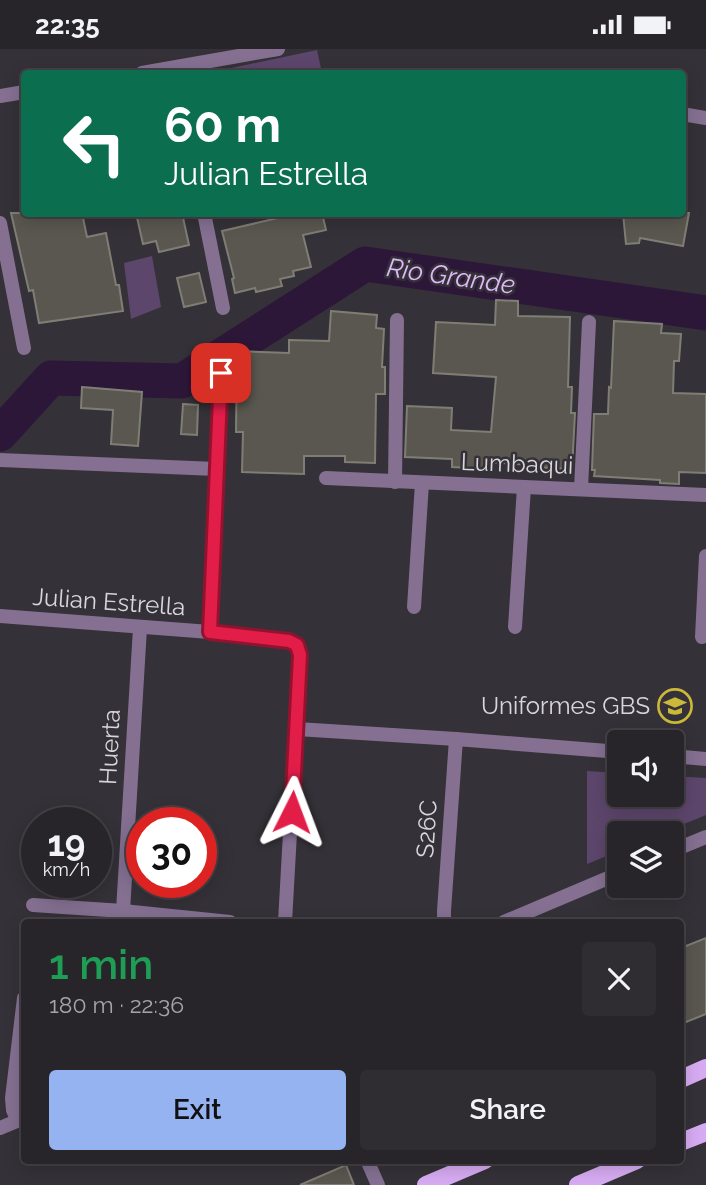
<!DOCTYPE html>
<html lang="en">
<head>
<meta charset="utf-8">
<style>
  body { margin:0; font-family:Raleway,sans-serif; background:#302d32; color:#f1f3f6; height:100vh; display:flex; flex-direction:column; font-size:26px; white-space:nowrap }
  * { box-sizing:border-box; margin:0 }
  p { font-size:23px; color:#a5a5a8 }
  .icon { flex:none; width:38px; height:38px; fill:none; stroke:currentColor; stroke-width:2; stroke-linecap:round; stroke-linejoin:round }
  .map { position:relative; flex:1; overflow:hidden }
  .panel { position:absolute; left:21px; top:870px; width:663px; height:245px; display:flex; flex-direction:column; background:#28252a; border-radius:7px; box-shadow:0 4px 18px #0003,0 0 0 2px #444247 }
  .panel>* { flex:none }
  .guide { position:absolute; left:21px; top:21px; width:665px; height:147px; border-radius:7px; box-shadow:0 4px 18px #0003,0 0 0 2px #444247; background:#0b6e4f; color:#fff; overflow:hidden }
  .buttons { position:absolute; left:607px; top:681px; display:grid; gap:14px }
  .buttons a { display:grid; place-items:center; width:77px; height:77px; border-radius:7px; background:#28252a; box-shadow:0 4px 18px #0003,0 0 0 2px #444247; font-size:35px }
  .speed { position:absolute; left:21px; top:758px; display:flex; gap:14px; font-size:35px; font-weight:700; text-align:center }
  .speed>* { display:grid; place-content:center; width:91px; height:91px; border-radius:50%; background:#28252a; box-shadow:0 4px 18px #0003,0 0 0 2px #444247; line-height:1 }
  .speed small { font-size:18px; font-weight:400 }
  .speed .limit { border:10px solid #d22; background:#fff; color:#111 }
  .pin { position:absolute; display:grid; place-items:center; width:60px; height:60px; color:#fff; margin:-30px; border-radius:14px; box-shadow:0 4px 10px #0006 }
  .me { position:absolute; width:77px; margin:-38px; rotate:3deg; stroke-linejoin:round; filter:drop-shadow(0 0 5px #0008) }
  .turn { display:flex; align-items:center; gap:24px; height:147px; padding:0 28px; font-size:32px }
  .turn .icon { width:91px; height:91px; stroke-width:2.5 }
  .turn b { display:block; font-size:49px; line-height:60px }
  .round { display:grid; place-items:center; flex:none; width:74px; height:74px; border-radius:7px; background:#302d32 }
  .summary { display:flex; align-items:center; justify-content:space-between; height:119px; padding:0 28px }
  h1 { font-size:42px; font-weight:600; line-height:52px; color:#1e9e55 }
  .cta { display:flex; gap:14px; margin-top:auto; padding:14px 28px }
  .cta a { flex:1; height:80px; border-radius:7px; background:#95b2f1; color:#111; font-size:28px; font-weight:600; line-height:80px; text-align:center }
  .cta a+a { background:#302d32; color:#f1f3f6 }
  .status { display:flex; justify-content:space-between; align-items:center; height:49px; padding:0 35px; background:#28252a; direction:ltr }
  .status svg { height:19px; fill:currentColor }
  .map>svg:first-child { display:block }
</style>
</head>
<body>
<div class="status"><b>22:35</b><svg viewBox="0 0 49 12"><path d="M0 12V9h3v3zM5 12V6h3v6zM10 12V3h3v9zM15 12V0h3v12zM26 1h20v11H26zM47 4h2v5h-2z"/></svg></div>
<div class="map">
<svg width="706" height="1136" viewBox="0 0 706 1136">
  <rect width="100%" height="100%" fill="#353138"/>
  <g fill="#5d466c">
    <polygon points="317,1 322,24 208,24"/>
    <polygon points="152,207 161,258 131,270 124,214"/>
    <polygon points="587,722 619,724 620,746 672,746 672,727 706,729 706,766 662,784 620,784 619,802 587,815"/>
  </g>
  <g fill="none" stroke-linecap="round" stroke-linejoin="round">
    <polyline stroke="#2d1739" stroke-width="35" points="0,385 51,329 182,332 365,215 706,264"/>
  </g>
  <g fill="#59574f" stroke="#7f7e74" stroke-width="2">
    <polygon points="11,164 82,164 87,188 106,184 116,236 119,236 123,262 39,274 33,241 29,242"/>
    <polygon points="136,164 182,164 189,196 159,203 156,192 143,195"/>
    <polygon points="277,164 322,164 326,181 303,186 311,218 293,222 294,227 280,230 282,237 256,243 255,239 235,244 232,230 234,229 222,182 278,169"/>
    <polygon points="623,164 689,164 683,197 640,189 639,194 626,195"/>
    <polygon points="199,224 206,253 184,258 177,229"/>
    <polygon points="496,251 518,252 518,267 570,268 568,338 572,338 571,364 575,364 572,420 531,418 531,416 487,413 487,420 452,418 452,410 405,408 407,357 452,359 451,381 491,383 496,328 433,324 436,273 495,276"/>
    <polygon points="331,262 377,266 376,279 384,280 382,318 385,318 385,345 376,345 375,414 345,413 345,407 304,407 304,425 242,423 243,383 236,383 237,302 289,304 289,291 329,292"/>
    <polygon points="614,272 662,275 661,284 681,285 679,312 674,312 673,344 706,345 706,424 679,423 679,435 660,434 660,431 594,427 595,421 592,421 594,365 608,365 609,338 611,339"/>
    <polygon points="82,338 142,343 138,397 111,395 113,361 81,359"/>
    <polygon points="183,355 198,356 197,386 181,385"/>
    <polygon points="706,889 706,965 681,975 681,899"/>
    <polygon points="346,1116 354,1136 300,1136"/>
  </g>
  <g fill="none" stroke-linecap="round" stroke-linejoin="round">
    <g stroke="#857092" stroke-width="14">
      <polyline points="142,24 278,0"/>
      <polyline points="0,47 24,43"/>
      <polyline points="682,65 706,69"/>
      <polyline points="204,164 223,259"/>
      <polyline points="0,174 24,299"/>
      <polyline points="0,411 216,420"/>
      <polyline points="326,429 706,446"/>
      <polyline points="395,433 397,271"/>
      <polyline points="581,440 589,273"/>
      <polyline points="414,558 422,434"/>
      <polyline points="0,567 210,583 289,592 297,596 300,606 285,873"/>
      <polyline points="515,578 524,438"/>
      <polyline points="210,583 221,324"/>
      <polyline points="702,588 706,507"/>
      <polyline points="297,680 456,690 620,703"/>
      <polyline points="672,707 706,710"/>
      <polyline points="672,802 706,788"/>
      <polyline points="33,856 123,862 230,873"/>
      <polyline points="123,862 140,579"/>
      <polyline points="444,873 444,862 456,690"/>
      <polyline points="504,873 620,824"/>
      <polyline points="18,1072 13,1061 12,1049 24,949"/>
      <polyline points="0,1079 24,1069"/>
      <polyline points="367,1111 378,1136"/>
    </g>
    <g stroke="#d7abf2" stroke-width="18">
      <polyline points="681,1030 706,1019"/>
      <polyline points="681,1093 706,1083"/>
      <polyline points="426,1136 485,1111"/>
      <polyline points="578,1136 637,1111"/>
    </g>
  </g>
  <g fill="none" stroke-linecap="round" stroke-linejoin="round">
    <g stroke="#92132f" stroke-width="18">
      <polyline id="route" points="221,324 210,583 289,592 297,596 300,606 292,763"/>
    </g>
    <use href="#route" stroke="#e11d48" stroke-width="12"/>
  </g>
  <defs>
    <g id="school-ring" transform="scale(1.75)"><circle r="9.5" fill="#353138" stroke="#ccb939" stroke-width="1.5"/><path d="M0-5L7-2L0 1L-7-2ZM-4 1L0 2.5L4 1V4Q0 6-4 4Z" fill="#ccb939"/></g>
  </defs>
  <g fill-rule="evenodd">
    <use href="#school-ring" x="675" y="657"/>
  </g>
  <g text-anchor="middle" stroke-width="5" stroke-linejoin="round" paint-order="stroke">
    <g font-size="24" fill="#d9d6db" stroke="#353138">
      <text transform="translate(517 415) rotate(2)" y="8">Lumbaqui</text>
      <text transform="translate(109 553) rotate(4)" y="8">Julian Estrella</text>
      <text transform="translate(110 698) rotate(-87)" y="8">Huerta</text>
      <text transform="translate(427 780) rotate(-86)" y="8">S26C</text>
    </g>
    <g font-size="24" fill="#d9d6db" stroke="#353138" text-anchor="end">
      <text x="650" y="665">Uniformes GBS</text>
    </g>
    <g font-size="26" font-style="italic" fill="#e0b8f9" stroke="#353138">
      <text transform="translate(451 227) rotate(8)" y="9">Rio Grande</text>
    </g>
  </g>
</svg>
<div class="buttons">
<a><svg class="icon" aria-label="sound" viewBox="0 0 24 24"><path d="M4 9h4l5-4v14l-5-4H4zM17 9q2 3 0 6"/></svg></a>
<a><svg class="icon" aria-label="layers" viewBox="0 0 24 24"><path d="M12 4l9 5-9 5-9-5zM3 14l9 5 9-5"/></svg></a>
</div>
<div class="speed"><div>19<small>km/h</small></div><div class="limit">30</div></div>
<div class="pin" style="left:221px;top:324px;background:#d93025"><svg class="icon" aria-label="arrive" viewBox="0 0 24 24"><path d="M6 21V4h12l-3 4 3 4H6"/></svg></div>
<svg class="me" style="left:292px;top:763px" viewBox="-20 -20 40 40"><path d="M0-17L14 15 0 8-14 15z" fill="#e11d48" stroke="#fff" stroke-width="4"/></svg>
<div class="guide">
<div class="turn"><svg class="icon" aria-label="left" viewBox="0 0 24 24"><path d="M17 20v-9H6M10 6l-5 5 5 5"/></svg><div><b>60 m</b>Julian Estrella</div></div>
</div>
<section class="panel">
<div class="summary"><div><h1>1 min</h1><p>180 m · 22:36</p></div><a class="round"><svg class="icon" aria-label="close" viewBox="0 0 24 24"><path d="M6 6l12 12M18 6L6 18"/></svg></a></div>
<div class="cta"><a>Exit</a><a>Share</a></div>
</section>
</div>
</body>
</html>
